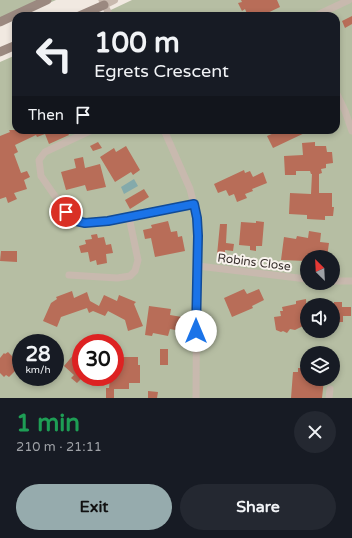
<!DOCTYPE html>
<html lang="en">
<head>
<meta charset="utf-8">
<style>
  body { margin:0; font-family:"Varela Round",sans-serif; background:#242831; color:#f1f3f6; height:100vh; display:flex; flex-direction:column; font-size:15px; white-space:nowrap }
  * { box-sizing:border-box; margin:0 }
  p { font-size:13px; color:#9ea1a6 }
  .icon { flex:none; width:22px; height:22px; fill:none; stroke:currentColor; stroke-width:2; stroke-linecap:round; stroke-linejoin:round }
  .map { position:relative; height:398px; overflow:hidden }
  .details { display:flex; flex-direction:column; background:#171b24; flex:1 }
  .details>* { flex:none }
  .top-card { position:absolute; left:12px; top:12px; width:328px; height:122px; border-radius:12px; box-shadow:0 2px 6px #0003; background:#171b24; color:#f1f3f6; overflow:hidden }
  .needle { width:26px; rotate:336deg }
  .controls { position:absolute; left:300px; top:250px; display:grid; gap:8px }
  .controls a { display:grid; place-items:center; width:40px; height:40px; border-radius:50%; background:#171b24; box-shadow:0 2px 6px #0003; font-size:20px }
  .speed { position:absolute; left:12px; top:334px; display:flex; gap:8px; font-size:20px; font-weight:700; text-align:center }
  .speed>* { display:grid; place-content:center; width:52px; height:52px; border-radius:50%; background:#171b24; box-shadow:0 2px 6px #0003; line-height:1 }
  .speed small { font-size:10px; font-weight:400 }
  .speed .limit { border:6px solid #d22; background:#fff; color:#111 }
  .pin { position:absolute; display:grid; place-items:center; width:34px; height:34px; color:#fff; margin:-17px; border:2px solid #fff; border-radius:50%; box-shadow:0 1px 4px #0007 }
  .me { position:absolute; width:44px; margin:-22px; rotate:0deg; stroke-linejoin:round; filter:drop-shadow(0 0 3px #0008) }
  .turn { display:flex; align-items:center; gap:14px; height:84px; padding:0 16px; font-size:18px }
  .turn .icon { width:52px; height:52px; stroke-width:2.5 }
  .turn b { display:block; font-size:28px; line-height:34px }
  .then { display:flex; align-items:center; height:38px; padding:0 16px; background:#0003; gap:8px; font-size:15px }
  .round { display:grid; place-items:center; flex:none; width:42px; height:42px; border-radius:21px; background:#242831 }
  .headline { display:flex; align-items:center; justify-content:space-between; height:68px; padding:0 16px }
  h1 { font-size:24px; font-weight:700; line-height:30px; color:#1e9e55 }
  .primary-button { display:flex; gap:8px; margin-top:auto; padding:8px 16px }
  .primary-button a { flex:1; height:46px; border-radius:24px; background:#96abad; color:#111; font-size:16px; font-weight:700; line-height:46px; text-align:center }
  .primary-button a+a { background:#242831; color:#f1f3f6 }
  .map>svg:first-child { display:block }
</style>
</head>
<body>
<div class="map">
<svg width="352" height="398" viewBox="0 0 352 398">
  <rect width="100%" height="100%" fill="#f1e9e1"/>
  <g fill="#b6bea3" fill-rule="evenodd">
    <polygon points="0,0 56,0 0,25"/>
    <path d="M132,0H352V398H0V62L16,55V130H336V16H98ZM307,257H333V283H307ZM307,305H333V331H307ZM21,343H55V377H21ZM81,343H115V377H81ZM307,353H333V379H307Z"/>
  </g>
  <polygon fill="#84aaab" points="134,179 138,186 124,194 121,187"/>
  <g fill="#b86d58">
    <polygon points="241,0 277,0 280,7 261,16 248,16 245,9 242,11 238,3 242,2"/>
    <polygon points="352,16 352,24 345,28 342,21"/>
    <polygon points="9,130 66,130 69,135 49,144 45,134 37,137 36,135 15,145 18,152 14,154 21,173 27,171 30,177 24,180 27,189 14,193 17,199 8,203 6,197 0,199 0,136 10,132"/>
    <polygon points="281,130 311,130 273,148 267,136"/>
    <polygon points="98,142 102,148 93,151 90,146"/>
    <polygon points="315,142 315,146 326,146 327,152 332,152 333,163 326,164 326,168 321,169 322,173 319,174 319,193 332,193 332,207 334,207 333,216 325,216 325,220 307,219 307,215 289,214 290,193 311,194 312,174 311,174 310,171 296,171 296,175 285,175 284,156 303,155 302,143"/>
    <polygon points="126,146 140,170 133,175 131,172 115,182 100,157 114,148 116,152"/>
    <polygon points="83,157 85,168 100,164 106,187 87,191 85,185 66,190 61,172 76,168 74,159"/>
    <polygon points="244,170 245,173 250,171 253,177 263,172 267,183 252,189 253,191 245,194 247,198 237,202 234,194 229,196 226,190 218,193 214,184"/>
    <polygon points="144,189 149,197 130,209 125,200"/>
    <polygon points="168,221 171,232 177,231 178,237 182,236 185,251 155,257 151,238 145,239 143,230 152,228 151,225"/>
    <polygon points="256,221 264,222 262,246 256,246 256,251 250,250 250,246 239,245 241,222 256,223"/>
    <polygon points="220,224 227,224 226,243 234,244 233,251 225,250 225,255 217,255"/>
    <polygon points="309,231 321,233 320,242 329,243 327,257 307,257 307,261 281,260 284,237 296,239 297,236 308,238"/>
    <polygon points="97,234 98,238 104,237 106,245 111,244 113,253 106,254 107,263 97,265 96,260 90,262 88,252 81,253 79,246 86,244 85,240 92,239 91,235"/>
    <polygon points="1,251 17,251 17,262 0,261"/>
    <polygon points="244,289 247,294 259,289 264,300 252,306 253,308 232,317 224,298"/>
    <polygon points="72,291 74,298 87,292 90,301 99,306 104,295 117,301 119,295 136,302 134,304 143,326 128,331 125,320 108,311 105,316 93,311 89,313 87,308 61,317 57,327 43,321 51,303 57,299 56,297"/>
    <polygon points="306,299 307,315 302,316 303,326 295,330 290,329 287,333 283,331 281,332 276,330 274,317 281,316 280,311 283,311 282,307 296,304 296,301"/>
    <polygon points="334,302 342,302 342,307 351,307 351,316 343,316 343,322 333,322"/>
    <polygon points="149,306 171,309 170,315 182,317 181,320 184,322 183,329 181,329 181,331 170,329 168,336 153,333 152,336 145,335"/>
    <rect x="160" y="349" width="8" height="16"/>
    <polygon points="8,352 14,358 13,359 15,361 12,365 17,369 9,377 6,375 4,377 0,373 0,358 4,353 5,354"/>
    <polygon points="75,353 81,358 81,379 77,383 71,378 74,375 64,366"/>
    <polygon points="115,357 138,357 138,365 140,365 140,383 129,383 129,389 114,389 114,398 106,398 106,388 109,388 110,377 115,377"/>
    <polygon points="298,368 307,368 307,379 324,379 322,398 291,398 293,372 298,372"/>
    <polygon points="148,391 158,392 157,398 148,398"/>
  </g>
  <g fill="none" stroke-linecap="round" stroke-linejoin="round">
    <g stroke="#c8b9ae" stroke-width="7">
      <polyline points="102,0 110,16"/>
      <polyline points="315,16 349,0"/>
      <polyline points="336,92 345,111 352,131"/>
      <polyline points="92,130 45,152 39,160 41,176 66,212 76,221 85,223 108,221 194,204"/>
      <polyline points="164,130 190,189 197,217 196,398"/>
      <polyline points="198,266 307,279"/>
      <polyline points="69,275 117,278 130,276 135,271 138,260 129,217"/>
      <polyline points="333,281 352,281"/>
      <polyline points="329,398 330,389"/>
    </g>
    <polyline stroke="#c8b9ae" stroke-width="8" points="104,5 114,0"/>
    <g stroke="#9b8980" stroke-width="9">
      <polyline points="79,16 104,5"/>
      <polyline points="0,22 47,0"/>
      <polyline points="0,52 16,45"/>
    </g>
  </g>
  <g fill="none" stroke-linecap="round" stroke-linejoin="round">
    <g stroke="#114b97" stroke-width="10">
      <polyline id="route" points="66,212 76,221 85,223 108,221 194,204 197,218 198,236 196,331"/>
    </g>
    <use href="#route" stroke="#1a73e8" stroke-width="7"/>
  </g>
  <g text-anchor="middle" stroke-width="4" stroke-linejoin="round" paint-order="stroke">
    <g font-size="12" fill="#372f2c" stroke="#f9f3ee">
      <text transform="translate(254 262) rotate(7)" y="4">Robins Close</text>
    </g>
  </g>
</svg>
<div class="controls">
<a><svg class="needle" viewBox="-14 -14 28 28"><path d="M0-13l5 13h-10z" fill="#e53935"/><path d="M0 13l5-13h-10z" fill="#9ea1a6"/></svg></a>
<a><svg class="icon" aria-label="sound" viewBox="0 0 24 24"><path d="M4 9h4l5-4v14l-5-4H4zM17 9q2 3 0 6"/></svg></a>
<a><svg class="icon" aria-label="layers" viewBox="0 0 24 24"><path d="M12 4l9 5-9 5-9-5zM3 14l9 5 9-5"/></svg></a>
</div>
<div class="speed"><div>28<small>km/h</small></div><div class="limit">30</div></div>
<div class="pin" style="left:66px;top:212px;background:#d93025"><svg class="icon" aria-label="arrive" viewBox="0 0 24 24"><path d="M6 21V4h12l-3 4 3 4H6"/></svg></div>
<svg class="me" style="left:196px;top:331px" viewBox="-20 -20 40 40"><circle r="19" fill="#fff"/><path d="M0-13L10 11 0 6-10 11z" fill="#1a73e8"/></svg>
<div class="top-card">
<div class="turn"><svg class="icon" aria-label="left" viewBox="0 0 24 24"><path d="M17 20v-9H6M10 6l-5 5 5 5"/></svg><div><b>100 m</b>Egrets Crescent</div></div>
<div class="then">Then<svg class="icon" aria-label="arrive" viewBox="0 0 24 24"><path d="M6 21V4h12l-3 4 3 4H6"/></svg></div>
</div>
</div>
<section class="details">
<div class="headline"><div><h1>1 min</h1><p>210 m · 21:11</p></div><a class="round"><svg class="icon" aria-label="close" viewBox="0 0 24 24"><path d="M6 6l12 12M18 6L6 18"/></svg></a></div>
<div class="primary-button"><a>Exit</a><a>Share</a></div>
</section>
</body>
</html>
